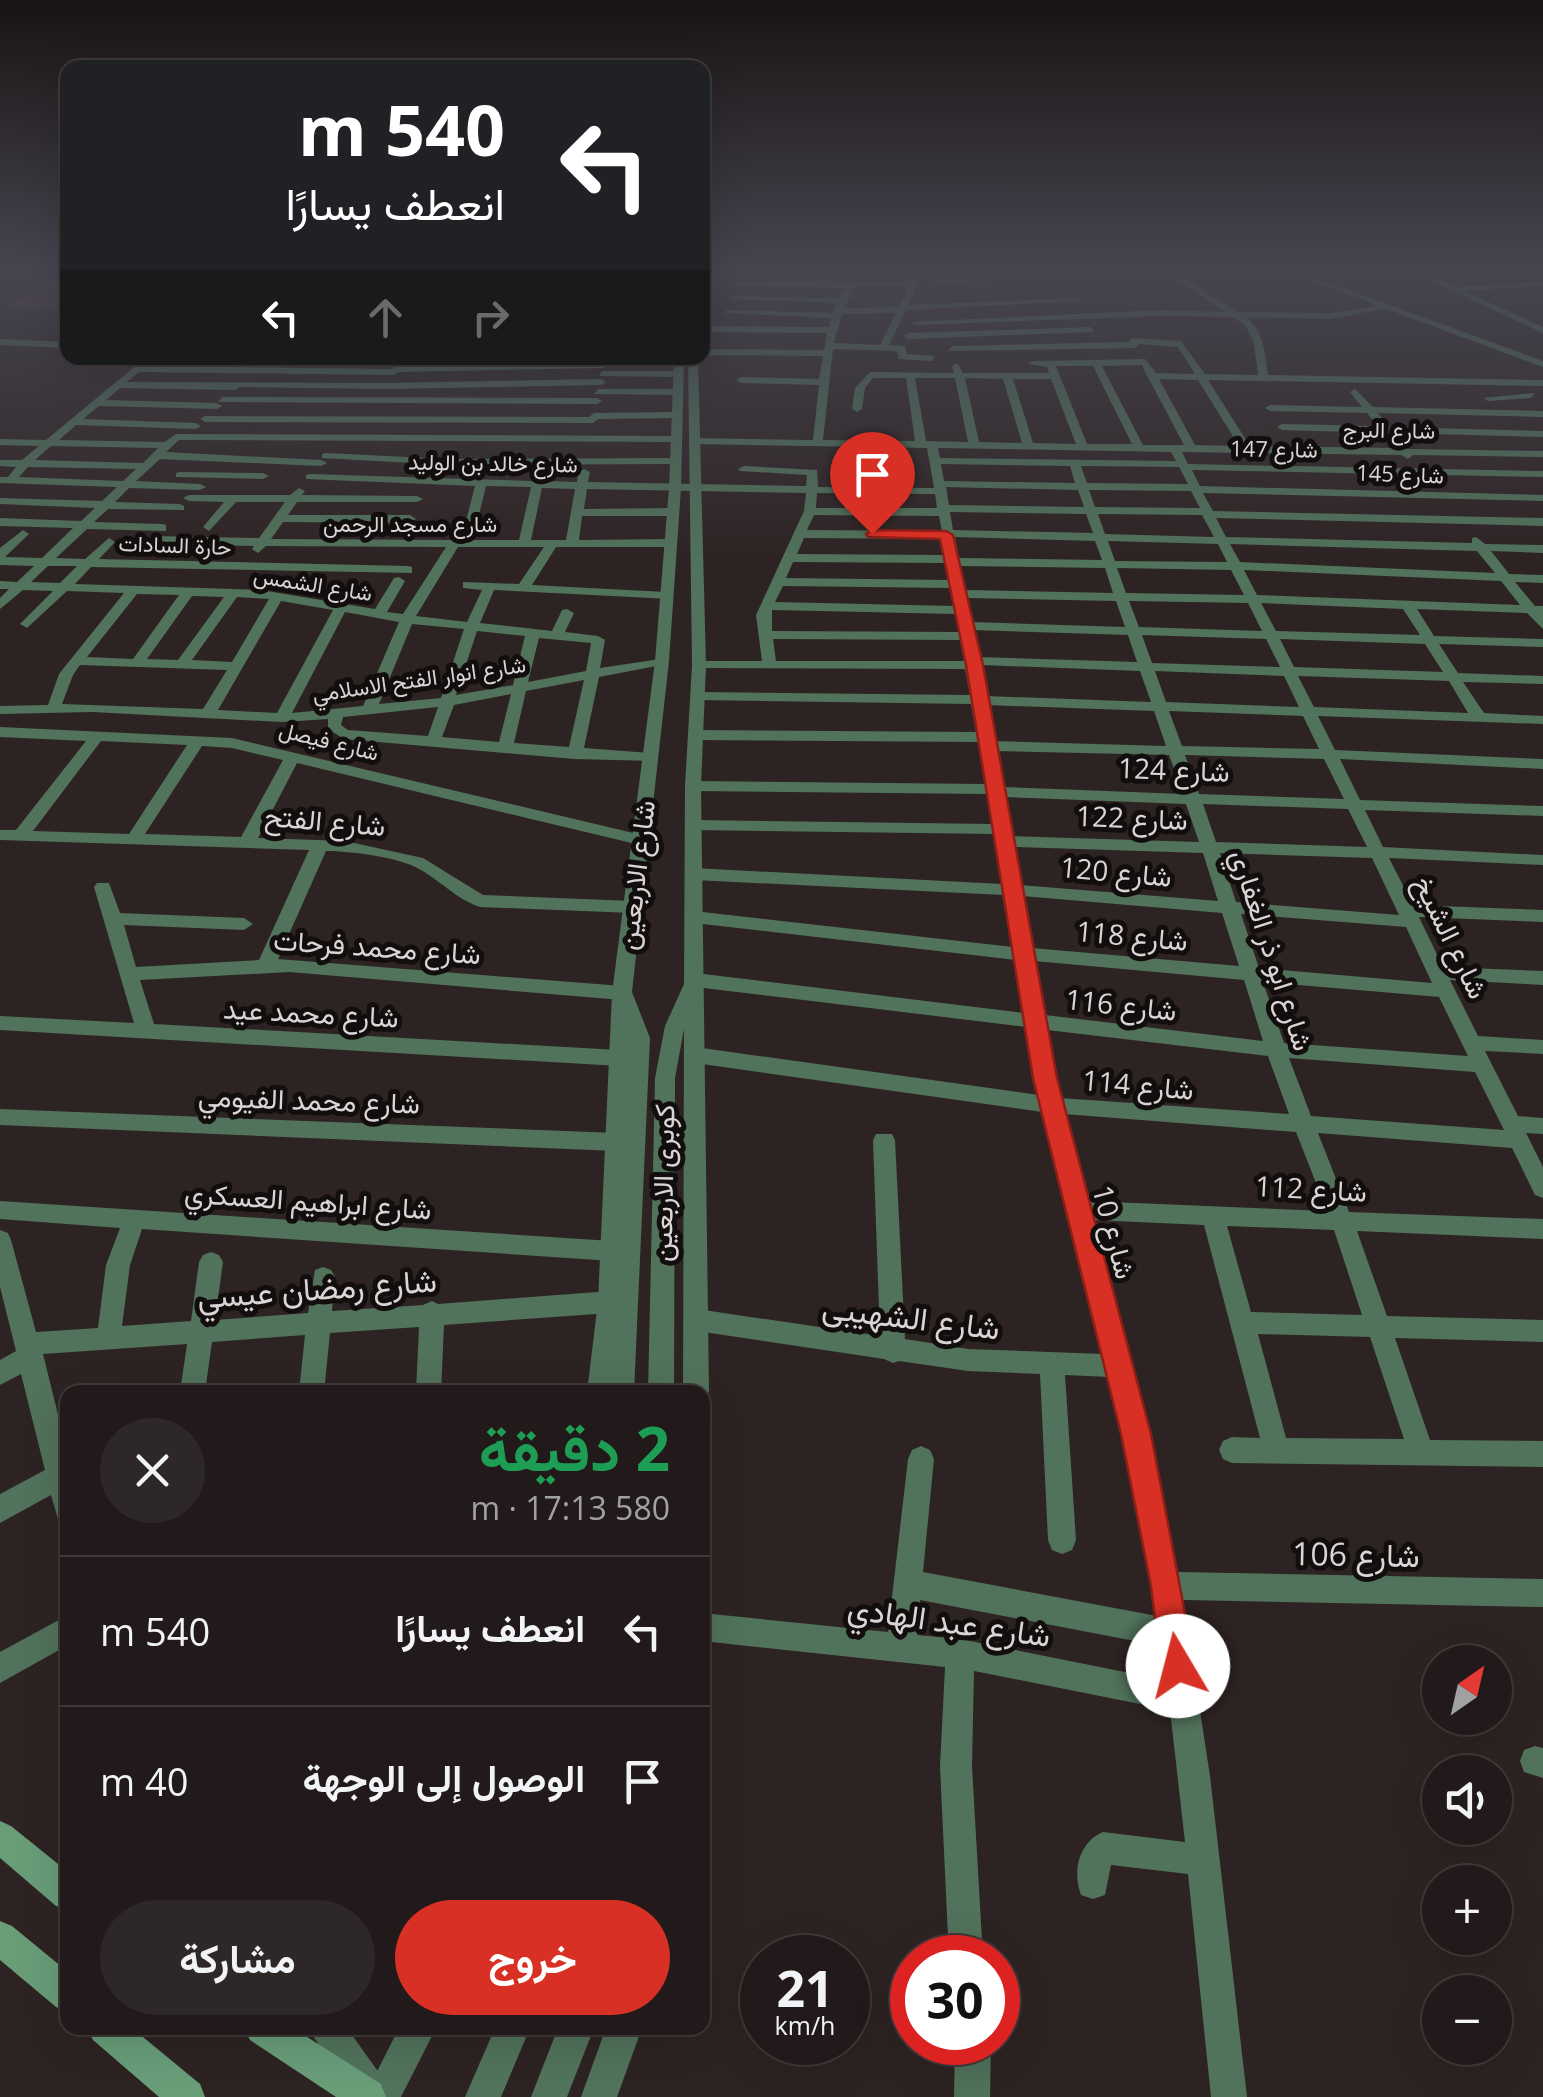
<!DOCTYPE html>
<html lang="ar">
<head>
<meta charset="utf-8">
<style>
  body { margin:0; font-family:"Open Sans",Vazirmatn,sans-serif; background:#2e2727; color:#f1f3f6; direction:rtl; height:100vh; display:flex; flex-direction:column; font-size:38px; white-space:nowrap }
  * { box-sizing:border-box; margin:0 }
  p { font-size:32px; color:#a2a1a2 }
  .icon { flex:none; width:55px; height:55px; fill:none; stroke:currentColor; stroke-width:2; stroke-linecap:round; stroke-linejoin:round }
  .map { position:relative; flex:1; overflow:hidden; direction:ltr }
  .drawer { position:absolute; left:60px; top:1385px; width:650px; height:650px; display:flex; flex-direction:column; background:#221a1a; border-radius:20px; box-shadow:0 10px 40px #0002,0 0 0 2px #3f3839; direction:rtl }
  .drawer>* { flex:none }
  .guide { position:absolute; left:60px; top:60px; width:650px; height:305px; border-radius:20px; box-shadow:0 10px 40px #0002,0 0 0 2px #3f3839; direction:rtl; background:#202124; color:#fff; overflow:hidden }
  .needle { width:65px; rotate:34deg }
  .buttons { position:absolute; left:1422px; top:1645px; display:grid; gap:20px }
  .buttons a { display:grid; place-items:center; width:90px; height:90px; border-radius:50%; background:#221a1a; box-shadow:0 10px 40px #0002,0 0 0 2px #3f3839; font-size:50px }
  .speed { position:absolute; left:740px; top:1935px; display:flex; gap:20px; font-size:50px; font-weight:700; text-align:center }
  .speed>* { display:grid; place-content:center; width:130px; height:130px; border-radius:50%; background:#221a1a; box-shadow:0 10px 40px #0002,0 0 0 2px #3f3839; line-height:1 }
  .speed small { font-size:25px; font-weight:400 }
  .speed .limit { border:15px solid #d22; background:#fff; color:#111 }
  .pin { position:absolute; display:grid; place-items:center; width:85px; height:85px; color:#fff; margin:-102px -42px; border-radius:50% 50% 50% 0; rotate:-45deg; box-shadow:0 0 10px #0007 }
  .pin .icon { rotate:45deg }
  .me { position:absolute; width:110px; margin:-55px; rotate:352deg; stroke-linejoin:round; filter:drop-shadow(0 0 8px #0008) }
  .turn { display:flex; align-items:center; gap:35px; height:210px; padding:0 40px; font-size:45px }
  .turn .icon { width:130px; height:130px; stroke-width:2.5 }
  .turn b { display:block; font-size:70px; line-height:85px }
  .lanes { display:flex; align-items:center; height:95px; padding:0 40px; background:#0003; justify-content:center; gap:50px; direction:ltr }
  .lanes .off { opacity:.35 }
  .round { display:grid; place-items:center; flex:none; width:105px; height:105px; border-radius:52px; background:#2e2727 }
  .summary { display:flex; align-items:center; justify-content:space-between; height:170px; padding:0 40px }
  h1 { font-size:60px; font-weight:700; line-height:75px; color:#1e9e55 }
  .primary-button { display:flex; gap:20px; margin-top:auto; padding:20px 40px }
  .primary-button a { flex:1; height:115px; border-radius:60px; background:#d93025; color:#fff; font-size:40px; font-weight:700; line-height:115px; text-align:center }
  .primary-button a+a { background:#2e2727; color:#f1f3f6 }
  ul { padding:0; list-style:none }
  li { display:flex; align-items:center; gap:30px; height:150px; padding:0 40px; border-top:2px solid #3f3839 }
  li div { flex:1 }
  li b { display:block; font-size:38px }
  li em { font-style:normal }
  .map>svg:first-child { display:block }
</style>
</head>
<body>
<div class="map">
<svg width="1543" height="2097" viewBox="0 0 1543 2097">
  <rect width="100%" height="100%" fill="#2e2323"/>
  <polygon fill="#5d3d3d" points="64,268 67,268 67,310 8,306"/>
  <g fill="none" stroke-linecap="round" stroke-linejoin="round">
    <g fill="#51725b" fill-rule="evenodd">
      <path d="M910,268H918V284L908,305L1077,298L1081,301L906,310L889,345L905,346L907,354L935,356L932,361L899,359L897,351L833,349L823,440L915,441L906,378H873L865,388L862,409L857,412L852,409L855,388L870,372L954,373L952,366L957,363L963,373H1049L1047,367L1028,364L1033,361L1145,359L1156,373L1195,374L1178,347L1139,344L1135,348L949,351L952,346L1128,342L1132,338L1181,341L1205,374L1258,375L1254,343L1245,325L1233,317L1161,316L915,325L911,322L1161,310L1225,312L1159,268H1169L1237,312L1330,313L1385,305L1389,308L1330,319L1246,317C1264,331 1265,354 1268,375L1543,380V386L1208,380L1250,446L1396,448L1383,433L1282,430L1277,427L1282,424L1378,426L1367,413L1270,411L1265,408L1270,405L1362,407L1350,392L1355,389L1373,407L1543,411V417L1378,413L1389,427L1543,431V437L1395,433L1408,449L1543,451V457L1413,455L1408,459L1401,455L1182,452L1188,464L1543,471V477L1192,470L1200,486L1543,495V501L1203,493L1213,511L1543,518V526L1216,518L1226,537L1472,543V538L1476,537L1485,544L1543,545V553L1491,551L1509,574L1543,575V583L1515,582L1535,606H1543V629L1527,613L1417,609L1434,636L1543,639V647L1439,644L1458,673L1543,676V684L1463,682L1484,713L1543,716V724L1318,716L1335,750L1543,759V769L1340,759L1360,800L1543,806V816L1365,810L1383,847L1543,855V865L1389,858L1413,905L1543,910V922L1419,917L1443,967L1543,971V985L1450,980L1478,1036L1543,1040V1054L1485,1051L1518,1116L1543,1118V1134L1526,1133L1543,1167V1198L1535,1195L1512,1148L1318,1133L1349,1212L1543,1219V1239L1357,1231L1387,1316L1543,1320V1342L1395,1338L1430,1440L1543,1441V1467L1232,1463L1223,1459L1219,1450L1223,1441L1232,1437L1260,1438L1204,1225L1092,1220L1149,1434L1178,1572L1543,1579V1607L1183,1600L1210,1776L1247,2097H1211L1188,1874L1111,1865L1105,1895L1093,1899L1081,1895C1072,1871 1079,1842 1103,1832L1185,1842L1170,1710L974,1671L972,1766L983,1958H949L940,1766L945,1667L702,1641V1613L888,1632L908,1459L912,1450L921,1446L930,1450L934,1459L923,1572L1157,1616L1123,1434L1109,1377L1065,1375L1076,1540L1072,1550L1062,1554L1052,1550L1048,1540L1040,1374L968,1371L899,1361L893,1363L884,1359L697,1331L688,1328L685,1320L688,1312L697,1309L880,1336L873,1140L876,1134H892L895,1140L905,1339L968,1349L1103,1354L1042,1112L695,1063L685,1055L695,1047L1039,1095L1027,1027L695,987L686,980L695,973L1025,1013L1016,960L694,923L685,917L694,911L1013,947L1004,895L694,880L685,874L694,868L1002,884L994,834L694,830L686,825L694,820L992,824L987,794L693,791L685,786L693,781L985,784L978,742L696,740L688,735L696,730L976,732L971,704L697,700L690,696L697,692L970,695L965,669L694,668L692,665L699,661H762L756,615L804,511L806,493L587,489L584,509L672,508L678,512L672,516H582L579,540L669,539L675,543L669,547H556L532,585L666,592L673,596L671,599L494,590L480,623L552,631L562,610L567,609L574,613L565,632L598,636L605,640L600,668L667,658V664L599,677L584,748L650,753L658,758L655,761L574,759L344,739L328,729V719L282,722L92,712L0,714V706L48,705L59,674L124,593L67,591L27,628L20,624L53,591L23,590L0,609V598L9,589H0V581L17,582L34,566L0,565V548L23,530L29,534L5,557L42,558L73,528L0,526V518L81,521L95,508L0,504V498L102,501L117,487L0,483V477H8L16,467L0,466V460H22L39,446L0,445V439L46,440L145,358H155L146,366L391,369L396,366L604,362L609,365L604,368L399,372L394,375L139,372L127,382L385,383L601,379L606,382L601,385L385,389L240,387L235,390L120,388L106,400L217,403L222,406L217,409L99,406L83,419L196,423L201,426L196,429L76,425L59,440L165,442L176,434L676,436L681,439L676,442L179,440L166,452L321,460L327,463L321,466L160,459L136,481L200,484L206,487L200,490L129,488L115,502L180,504L184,506V510L108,509L94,522L162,524L166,525V531L87,529L56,558L85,559L109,538L115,542L99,559L408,566L412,567V573L91,567L75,584L261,590L375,609L394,578L399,577L405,581L387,612L403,614L446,547L266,546L258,553L252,549L254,546L152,544L146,540L152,536L259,538L285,502H236L209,531L203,527L224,502L189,501L183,498L189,495H290L299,488L305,491L302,495L417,496L423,499L417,502H297L288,515H410L416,519L410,523L283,522L271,539L461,540L475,486L306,479V475L310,474L532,481L539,473L545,476L544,481L577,482L578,472L584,469L590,472L588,482L806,486L807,475L740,471L738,469L744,466L817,470L818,487L934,488L927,448L694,444L689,441L694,438L813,440L819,385L741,383L736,380L741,377L819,379L823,356L702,355V349L824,350L827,333L702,332V326L829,327L831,318L723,313L727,310L833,313L837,303L727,299L731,296L839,298L845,288L737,286L734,282L910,281ZM856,286H909L898,307L844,308ZM896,313L880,345L834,343L842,314ZM1143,365L1142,366L1184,445H1143L1102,366ZM1056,366H1093L1132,444H1087ZM915,378H955L968,442L926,441ZM965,378L1003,379L1022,443L979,442ZM1013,379H1051L1076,444L1033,443ZM1159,379L1198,380L1239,446L1195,445ZM51,446L158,448L143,463L35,460ZM938,448L1171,452L1176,461L940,458ZM941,464L1070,466L1075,483L944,481ZM1081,466L1179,467L1188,484L1087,483ZM28,467L136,469L123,481L19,477ZM486,486L531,487L519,540H473ZM946,487L1078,490L1084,507L949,505ZM542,488L575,489L566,540H531ZM1089,490L1191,491L1200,508L1095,507ZM817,493L935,494L937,508H816ZM950,512L1086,514L1093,533L953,530ZM1098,514L1202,515L1214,537L1105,534ZM814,515L939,516L942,531L807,530ZM955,537L1095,541L1102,560L959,558ZM804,538L943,539L946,555L797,554ZM1108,541L1218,544L1227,562L1115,561ZM1230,544L1477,551L1495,573L1240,562ZM458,547H544L519,584L463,582V588L482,590L467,622L416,616ZM793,562L947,563L950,580L786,578ZM48,566H77L60,583L31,582ZM960,566L1105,568L1113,593L965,590ZM1117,568L1231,570L1244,595L1126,593ZM1244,570L1501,581L1520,605L1257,595ZM783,586L951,588L955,606L775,602ZM137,594L179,595L133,659L87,657ZM192,596L224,597L178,660L147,659ZM237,597L269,599L232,662L192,660ZM966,598L1116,601L1125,627L971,622ZM281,601L333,610L277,713L218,710ZM1129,601L1248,603L1262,631L1139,627ZM1261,603L1403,609L1420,635L1276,631ZM772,610L956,614L959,632L772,631ZM345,612L399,622L363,706L292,713ZM412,624L464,629L441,698L379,704ZM972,630L1128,635L1137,662L977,657ZM477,631L525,636L513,685L456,695ZM1142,635L1266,639L1280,667L1152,663ZM539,638L591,643L586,671L528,682ZM773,639L960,640L964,661H776ZM1280,639L1425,644L1443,672L1294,667ZM80,665L227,670L203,709L62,704L73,675ZM981,665L1140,671L1151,702L985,696ZM1155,671L1284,676L1299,707L1166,702ZM1298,676L1449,681L1468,713L1314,707ZM584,680L569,747L514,743L526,691ZM511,694L499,742L442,737L454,705ZM986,705L1154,711L1166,746L993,741ZM438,707L428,736L348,730L341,725L343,717ZM1169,711L1303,716L1319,749L1182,746ZM995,751L1169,755L1183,794L1002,787ZM1185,755L1324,759L1344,799L1199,794ZM1004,797L1186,804L1199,842L1011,836ZM1203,804L1348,809L1367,847L1216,842ZM1013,847L1203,853L1218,901L1020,885ZM1220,853L1372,858L1399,915L1236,902ZM1022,896L1222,913L1239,966L1032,948ZM1241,914L1406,927L1432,983L1259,968ZM1034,961L1244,980L1263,1041L1045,1015ZM1263,982L1439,997L1468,1056L1284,1043ZM1047,1030L1268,1056L1289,1114L1060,1098ZM1289,1058L1475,1072L1504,1130L1311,1116ZM1064,1114L1296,1132L1327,1211L1087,1201ZM1227,1226L1334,1230L1362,1315L1251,1312ZM1258,1334L1370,1337L1404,1439L1286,1438ZM920,1600L1161,1646L1165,1680L960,1639L917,1635Z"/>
      <polygon points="1403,268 1415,268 1456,287 1543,282 1542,286 1465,291 1543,327 1543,333"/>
      <polygon points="1522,268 1519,272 1489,271 1493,269"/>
      <polygon points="1063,273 1066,277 934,283 930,281"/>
      <polygon points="1091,327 1094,332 908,339 903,336 908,333"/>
      <polygon points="0,339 68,342 68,348 0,345"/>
      <polygon points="600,358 684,358 679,361 605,361"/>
      <polygon points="602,371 678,371 683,374 678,377 599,376"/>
      <polygon points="598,389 677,389 682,392 677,395 594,394"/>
      <polygon points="1535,393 1531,398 1488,401 1483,398"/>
      <polygon points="222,397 597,398 602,401 597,404 218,402"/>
      <polygon points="594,413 677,412 682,415 677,418 598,419 593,423 205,422 200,419 205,416 589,417"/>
      <polygon points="326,453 449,459 674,458 679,461 674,464 449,465 322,458 322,454"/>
      <polygon points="180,472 263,473 269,476 263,479 176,477 176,473"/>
      <path d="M0,727L232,738L646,836L648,840L640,845L297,763L258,838L345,841L423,858L483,895L632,901L641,907L632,913L480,907C456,899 441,881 419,869C399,857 350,851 326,851L278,959L622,986L632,993L629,998L622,1000L289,972L140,980L154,1024L619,1050L626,1053L629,1058L626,1063L619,1066L0,1030V1016L134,1023L94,887L97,883H109L120,913L244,918L253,924L244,930L124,925L136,967L259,960L309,850L0,840V830H16L86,741L0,737ZM101,741L187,745L129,834L33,831ZM202,746L232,748L283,760L241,837L145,834Z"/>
      <polygon points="0,1109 616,1133 624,1136 627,1142 624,1148 616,1151 0,1125"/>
      <polygon points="0,1201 612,1241 620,1244 624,1251 620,1258 612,1261 142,1229 130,1265 122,1326 191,1321 199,1262 203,1255 211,1252 219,1255 223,1262 215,1320 308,1313 315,1270 323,1267 331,1270 335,1277 332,1311 423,1305 432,1301 438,1304 610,1291 618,1295 622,1302 618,1309 610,1313 444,1325 441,1392 416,1392 419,1327 330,1333 324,1392 299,1392 305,1335 212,1342 205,1392 180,1392 187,1344 43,1354 68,1455 68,1522 58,1519 51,1495 0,1523 0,1494 45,1470 21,1374 0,1385 0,1360 16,1351 0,1287 0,1230 8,1233 11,1240 36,1332 98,1328 106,1265 120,1228 0,1219"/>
      <polygon points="68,1615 68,1645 0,1683 0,1652"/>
      <polygon points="1535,1746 1543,1748 1543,1778 1524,1772 1520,1761 1524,1750"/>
      <polygon points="308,2028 347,2028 387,2084 392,2097 352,2097"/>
      <polygon points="955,2042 991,2042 990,2097 954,2097"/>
    </g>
    <g fill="#51725b" fill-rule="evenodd">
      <polygon points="1276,268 1289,268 1543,361 1543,367"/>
      <polygon points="674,358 684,358 681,488 669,661 632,992 650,1038 634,1392 587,1392 598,1302 612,993 655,661 669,488"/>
      <polygon points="688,358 698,358 706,665 701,786 709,1392 702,1401 702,1392 683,1392 684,1029 675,1078 674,1392 648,1392 655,1078 665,1026 684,984 685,786 692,665"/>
      <polygon points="399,2028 436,2028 401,2097 364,2097"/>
      <polygon points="495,2028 530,2028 501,2097 465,2097"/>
      <polygon points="558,2028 594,2028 567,2097 531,2097"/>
      <polygon points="606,2028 642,2028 617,2097 581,2097"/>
    </g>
    <g fill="#689d78" fill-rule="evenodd">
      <polygon points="0,1821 11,1826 68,1872 68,1910 56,1906 0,1858"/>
      <polygon points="0,1921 12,1926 68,1972 68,2012 56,2007 0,1960"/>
      <polygon points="87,2028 132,2028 200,2084 205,2097 159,2097 93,2040"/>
      <polygon points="244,2028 293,2028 381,2084 386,2097 336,2097 250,2040"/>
    </g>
  </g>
  <linearGradient id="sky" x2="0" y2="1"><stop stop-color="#191313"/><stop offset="0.48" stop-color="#464550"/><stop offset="1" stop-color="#464550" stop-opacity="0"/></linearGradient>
  <rect width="1543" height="562" fill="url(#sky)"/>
  <polygon fill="#d93025" stroke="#8d1f18" stroke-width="2.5" points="872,530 946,531 953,535 983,665 1057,1078 1151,1434 1195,1666 1190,1678 1178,1683 1166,1678 1161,1666 1151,1586 1121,1434 1033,1078 966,665 940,539 868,537 866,534"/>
  <g text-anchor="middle" stroke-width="10" stroke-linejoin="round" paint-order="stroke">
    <g font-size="22" fill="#dbd4d4" stroke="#130e0e">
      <text transform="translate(1389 430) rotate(1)" y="8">شارع البرج</text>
      <text transform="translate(1274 449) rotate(1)" y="8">شارع 147</text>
      <text transform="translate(493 463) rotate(1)" y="8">شارع خالد بن الوليد</text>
      <text transform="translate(1400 474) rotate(2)" y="8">شارع 145</text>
      <text x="410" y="532">شارع مسجد الرحمن</text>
      <text transform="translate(175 545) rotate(2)" y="8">حارة السادات</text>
      <text transform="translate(313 584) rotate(9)" y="8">شارع الشمس</text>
      <text transform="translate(419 679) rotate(-8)" y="8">شارع انوار الفتح الاسلامي</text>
      <text transform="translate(329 741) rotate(14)" y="8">شارع فيصل</text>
    </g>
    <g font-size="28" fill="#dbd4d4" stroke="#130e0e">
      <text transform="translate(1174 770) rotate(2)" y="10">شارع 124</text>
      <text transform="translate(1132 818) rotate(2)" y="10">شارع 122</text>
      <text transform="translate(325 821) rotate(5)" y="10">شارع الفتح</text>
      <text transform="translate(1116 872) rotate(5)" y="10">شارع 120</text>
      <text transform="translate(636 875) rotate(-83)" y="10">شارع الاربعين</text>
      <text transform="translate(1132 936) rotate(5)" y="10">شارع 118</text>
      <text transform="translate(1451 937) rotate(64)" y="10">شارع الشيخ</text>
      <text transform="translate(377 947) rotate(4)" y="10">شارع محمد فرحات</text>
      <text transform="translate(1272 950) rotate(72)" y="10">شارع ابو ذر الغفاري</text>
      <text transform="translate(1121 1005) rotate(6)" y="10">شارع 116</text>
      <text transform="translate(311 1013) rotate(3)" y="10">شارع محمد عيد</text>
      <text transform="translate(1138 1085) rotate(5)" y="10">شارع 114</text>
      <text transform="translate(309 1100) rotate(2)" y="10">شارع محمد الفيومي</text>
      <text transform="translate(663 1183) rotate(-89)" y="10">كوبرى الاربعين</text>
      <text transform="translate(1311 1189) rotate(3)" y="10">شارع 112</text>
      <text transform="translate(308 1201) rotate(4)" y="10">شارع ابراهيم العسكري</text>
      <text transform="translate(1114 1232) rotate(75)" y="10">شارع 10</text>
    </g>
    <g font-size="32" fill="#dbd4d4" stroke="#130e0e">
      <text transform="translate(317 1289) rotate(-4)" y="11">شارع رمضان عيسي</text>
      <text transform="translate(911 1318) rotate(7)" y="11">شارع الشهيبى</text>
      <text transform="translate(1356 1555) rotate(1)" y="11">شارع 106</text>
      <text transform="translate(949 1622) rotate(8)" y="11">شارع عبد الهادي</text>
    </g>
  </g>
</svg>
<div class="buttons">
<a><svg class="needle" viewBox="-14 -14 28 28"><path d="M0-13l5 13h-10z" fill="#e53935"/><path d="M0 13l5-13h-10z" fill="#a2a1a2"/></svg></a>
<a><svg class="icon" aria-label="sound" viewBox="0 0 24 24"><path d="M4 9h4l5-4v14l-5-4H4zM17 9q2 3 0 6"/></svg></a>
<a>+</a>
<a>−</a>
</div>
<div class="speed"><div>21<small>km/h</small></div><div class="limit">30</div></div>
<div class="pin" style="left:872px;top:534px;background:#d93025"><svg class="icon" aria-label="arrive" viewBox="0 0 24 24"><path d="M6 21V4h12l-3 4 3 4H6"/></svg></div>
<svg class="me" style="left:1178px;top:1666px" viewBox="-20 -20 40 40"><circle r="19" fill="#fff"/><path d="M0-13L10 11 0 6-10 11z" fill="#d93025"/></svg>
<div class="guide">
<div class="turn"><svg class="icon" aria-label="left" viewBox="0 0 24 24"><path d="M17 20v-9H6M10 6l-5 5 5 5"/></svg><div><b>540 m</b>انعطف يسارًا</div></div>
<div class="lanes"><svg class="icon" aria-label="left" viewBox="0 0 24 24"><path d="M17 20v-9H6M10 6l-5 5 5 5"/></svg><svg class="icon off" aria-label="ahead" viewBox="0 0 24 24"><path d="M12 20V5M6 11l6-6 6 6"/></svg><svg class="icon off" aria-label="right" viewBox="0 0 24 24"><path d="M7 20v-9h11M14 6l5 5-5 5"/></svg></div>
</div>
<section class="drawer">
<div class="summary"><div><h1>2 دقيقة</h1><p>580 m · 17:13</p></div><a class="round"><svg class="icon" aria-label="close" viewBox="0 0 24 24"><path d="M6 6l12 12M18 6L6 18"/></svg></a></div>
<ul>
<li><svg class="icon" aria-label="left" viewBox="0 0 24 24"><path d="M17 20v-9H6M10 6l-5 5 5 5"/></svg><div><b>انعطف يسارًا</b></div><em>540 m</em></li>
<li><svg class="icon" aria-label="arrive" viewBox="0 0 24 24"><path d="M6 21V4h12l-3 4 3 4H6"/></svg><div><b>الوصول إلى الوجهة</b></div><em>40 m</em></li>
</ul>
<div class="primary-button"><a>خروج</a><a>مشاركة</a></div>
</section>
</div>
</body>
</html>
